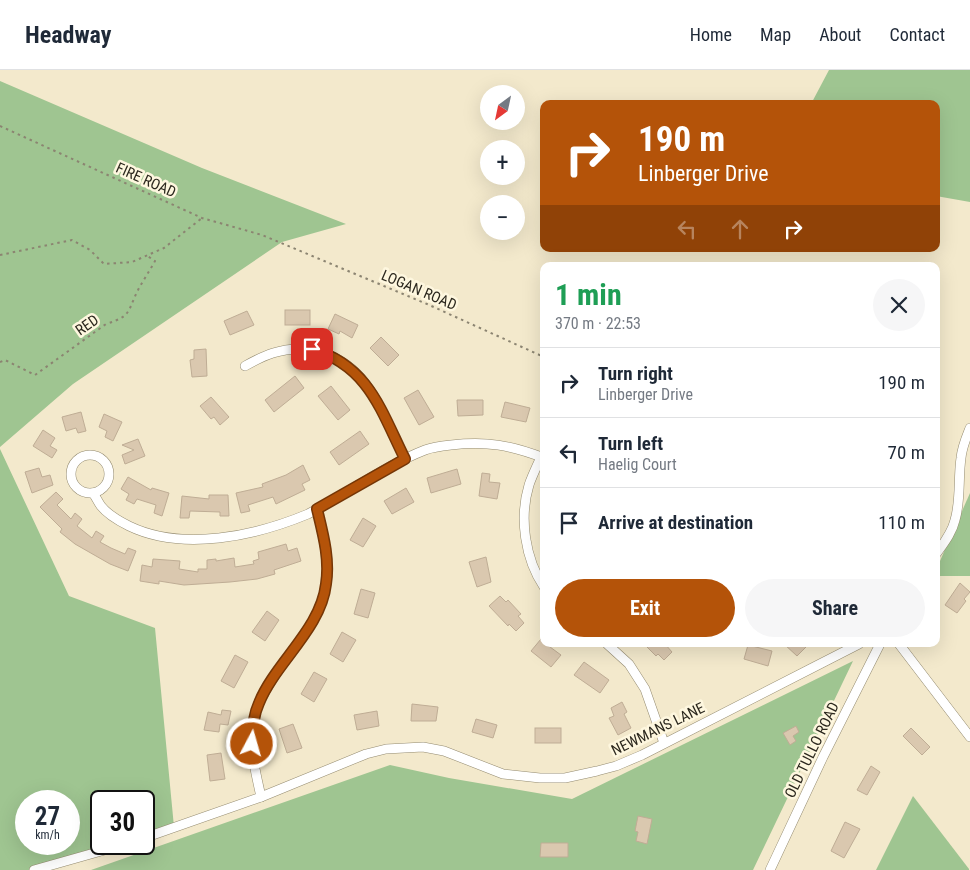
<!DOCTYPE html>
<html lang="en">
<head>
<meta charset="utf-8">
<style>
  body { margin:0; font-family:"Roboto Condensed",sans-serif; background:#f6f6f7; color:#1f2937; height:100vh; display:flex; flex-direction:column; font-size:19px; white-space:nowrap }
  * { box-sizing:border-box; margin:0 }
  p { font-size:16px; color:#747a83 }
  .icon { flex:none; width:28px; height:28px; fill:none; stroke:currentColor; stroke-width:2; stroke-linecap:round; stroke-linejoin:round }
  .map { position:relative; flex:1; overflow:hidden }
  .side { position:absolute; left:540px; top:192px; width:400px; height:385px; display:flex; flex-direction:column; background:#fff; border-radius:10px; box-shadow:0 5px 20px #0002 }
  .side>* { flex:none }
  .banner { position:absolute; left:540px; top:30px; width:400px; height:152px; border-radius:10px; box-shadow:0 5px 20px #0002; background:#b45309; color:#fff; overflow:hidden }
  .needle { width:32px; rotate:213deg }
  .fabs { position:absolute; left:480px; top:15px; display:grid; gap:10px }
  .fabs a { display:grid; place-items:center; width:45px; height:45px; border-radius:50%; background:#fff; box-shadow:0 5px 20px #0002; font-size:25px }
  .speed { position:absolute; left:15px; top:720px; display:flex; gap:10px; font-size:25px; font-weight:700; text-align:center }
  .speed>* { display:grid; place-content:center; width:65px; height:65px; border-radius:50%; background:#fff; box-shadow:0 5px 20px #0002; line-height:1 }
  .speed small { font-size:12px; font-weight:400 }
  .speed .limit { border:2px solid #111; border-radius:8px; background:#fff; color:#111 }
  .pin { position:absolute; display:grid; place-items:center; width:42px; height:42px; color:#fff; margin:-21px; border-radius:10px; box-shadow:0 2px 8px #0006 }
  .me { position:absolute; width:55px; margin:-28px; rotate:6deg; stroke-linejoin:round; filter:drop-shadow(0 0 4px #0008) }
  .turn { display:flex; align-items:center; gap:18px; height:105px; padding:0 15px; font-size:22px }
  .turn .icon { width:65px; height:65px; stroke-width:2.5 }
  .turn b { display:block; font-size:35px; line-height:42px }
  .lanes { display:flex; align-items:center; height:48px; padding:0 15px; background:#0003; justify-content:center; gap:25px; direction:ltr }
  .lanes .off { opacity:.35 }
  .round { display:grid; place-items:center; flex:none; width:52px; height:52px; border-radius:26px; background:#f6f6f7 }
  .summary { display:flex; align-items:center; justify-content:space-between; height:85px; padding:0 15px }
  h1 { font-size:30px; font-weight:700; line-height:38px; color:#1e9e55 }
  .action { display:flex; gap:10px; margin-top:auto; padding:10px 15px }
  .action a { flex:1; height:58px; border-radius:30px; background:#b45309; color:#fff; font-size:20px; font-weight:700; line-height:58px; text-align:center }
  .action a+a { background:#f6f6f7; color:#1f2937 }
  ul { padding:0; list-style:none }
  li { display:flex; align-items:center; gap:15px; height:70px; padding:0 15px; border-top:1px solid #e0e1e3 }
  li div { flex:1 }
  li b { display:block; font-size:19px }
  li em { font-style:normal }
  header { display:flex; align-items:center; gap:30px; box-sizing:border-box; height:70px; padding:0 25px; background:#fff; border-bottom:1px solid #e0e1e3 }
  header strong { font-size:24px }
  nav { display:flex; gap:28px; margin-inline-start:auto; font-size:18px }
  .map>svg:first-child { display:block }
</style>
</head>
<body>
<header>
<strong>Headway</strong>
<nav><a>Home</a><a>Map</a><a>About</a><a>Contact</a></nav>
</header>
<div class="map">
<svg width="970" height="800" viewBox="0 0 970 800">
  <rect width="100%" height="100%" fill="#f3e9cc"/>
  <g fill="#9fc591" fill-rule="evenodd">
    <polygon points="829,0 970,0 970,132 936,126 936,34 811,34"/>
    <polygon points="0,11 202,98 346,154 282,172 73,314 0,377"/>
    <path d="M0,379L69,526L155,558L174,757L144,768V731H101V774H126L34,800H0ZM26,731H69V774H26Z"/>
    <polygon points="970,423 970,506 936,506 936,500"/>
    <polygon points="853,591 753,800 91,800 390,695 449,708 572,729"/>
    <polygon points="913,726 969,799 969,800 876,800"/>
  </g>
  <g fill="#dac8af" stroke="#bfad95">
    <rect x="285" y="240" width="25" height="15"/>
    <polygon points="247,241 254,255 230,265 224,251"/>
    <polygon points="335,244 358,255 352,268 340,261 339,264 328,259"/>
    <polygon points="381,267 399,285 388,296 370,278"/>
    <polygon points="206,279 207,306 192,307 190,290 194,289 194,280"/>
    <polygon points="295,306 304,318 274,342 265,330"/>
    <polygon points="331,316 350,340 338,350 318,326"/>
    <polygon points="418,320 434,347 419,355 404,328"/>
    <polygon points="211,327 229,347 220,355 214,347 211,349 200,336"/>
    <polygon points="457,330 483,330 483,345 458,346"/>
    <polygon points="505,332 530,338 526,352 501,347"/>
    <polygon points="81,342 86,361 78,363 76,358 66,361 62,347"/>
    <polygon points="104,344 122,352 113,371 105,367 107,361 99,357"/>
    <polygon points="43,360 55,368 50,376 57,380 52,388 33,376"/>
    <polygon points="360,361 369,374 339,395 330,382"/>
    <polygon points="138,369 145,386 125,394 122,385 134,380 122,375"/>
    <polygon points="303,395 310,410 302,414 305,420 276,434 273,427 248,435 250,441 241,443 236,423 263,417 262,414 286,405"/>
    <polygon points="39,398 42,407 50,405 53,415 32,423 25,402"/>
    <polygon points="457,399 461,414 431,423 427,408"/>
    <polygon points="482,403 490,404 489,412 500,413 497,429 479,426"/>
    <polygon points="128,407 151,420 152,418 169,423 162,446 154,443 156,435 137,429 134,434 126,430 129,424 121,419"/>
    <polygon points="406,418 414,432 392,444 384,431"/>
    <polygon points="56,422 63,429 57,435 71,449 75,443 82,449 77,456 92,468 96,461 104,466 100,472 111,478 125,484 128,478 136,481 128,501 110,494 75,474 60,462 62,459 40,437"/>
    <polygon points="209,425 228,425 229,446 220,446 220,442 190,441 189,448 180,448 182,426 209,429"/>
    <polygon points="363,448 376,456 363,477 350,470"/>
    <polygon points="286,474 288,481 297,478 301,491 274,500 275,504 257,509 230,512 184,515 159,511 159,514 140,511 142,495 152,497 153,489 180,491 179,499 198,502 198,499 207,499 207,490 216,489 216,491 234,488 235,497 254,494 253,491 259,489 258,482"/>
    <polygon points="486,487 491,512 477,517 469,492"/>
    <polygon points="960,513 970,522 964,529 966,531 957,543 945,535"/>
    <polygon points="361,519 375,523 368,548 354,544"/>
    <polygon points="500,526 506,532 508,530 521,544 518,546 524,553 516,561 509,554 508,556 489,536"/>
    <polygon points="267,541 279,550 265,571 252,562"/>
    <polygon points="342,562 356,570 343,592 330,584"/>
    <polygon points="541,569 544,574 546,574 561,585 551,597 531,581"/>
    <polygon points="644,574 665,574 672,582 664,590 658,584 656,586"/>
    <polygon points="784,574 809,574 797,586"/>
    <polygon points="748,575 772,581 768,596 744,589"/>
    <polygon points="235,585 248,592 234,618 221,611"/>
    <polygon points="584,592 609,610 600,623 574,605"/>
    <polygon points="314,602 327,609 314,632 301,624"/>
    <polygon points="622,632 627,642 624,644 631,658 618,665 609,648 614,646 611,638"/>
    <polygon points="412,634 438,637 436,651 411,651"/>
    <polygon points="222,640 231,641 228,655 220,654 219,662 204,660 208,642 221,645"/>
    <polygon points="377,641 379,656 357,660 354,645"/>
    <polygon points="476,649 497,655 493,668 472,662"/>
    <polygon points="293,654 302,678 287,683 279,659"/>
    <polygon points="796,656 799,662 793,666 796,671 790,675 783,663"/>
    <rect x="535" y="658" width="26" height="15"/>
    <polygon points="911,658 930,677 922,685 903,666"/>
    <polygon points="221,683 225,709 210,711 207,685"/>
    <polygon points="871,696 880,702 867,725 857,720"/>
    <polygon points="638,746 652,749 647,774 636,771 638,762 635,761"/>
    <polygon points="845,752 860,759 844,788 831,781"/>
    <polygon points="541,773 568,773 568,787 540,787"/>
  </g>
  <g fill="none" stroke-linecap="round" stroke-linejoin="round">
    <g stroke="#948b70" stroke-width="10">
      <g id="minor">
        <path d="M245,296C254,291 263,286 273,283C311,271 349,287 370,320C384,341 393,367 405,389"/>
        <circle cx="90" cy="404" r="19"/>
        <path d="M541,387C537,396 532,406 529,415C519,448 525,489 544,517"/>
        <path d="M93,423C96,427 98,432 101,436C108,445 119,451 129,456C183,482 255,466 308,444C347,424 384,396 425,380C433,377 442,376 451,375C487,371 510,375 544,388"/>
        <path d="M936,484C943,474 952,463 955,450C961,430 958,408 961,388C962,377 966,368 970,358"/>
        <polyline points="607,574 629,594 645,619 664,673"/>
        <polyline points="899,574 970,667"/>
        <path d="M261,727C256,703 249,679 253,655C256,632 270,613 283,594C300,571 322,544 326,514C330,489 322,464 317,439"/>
        <polyline points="144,768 261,727 366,684 386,679 423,677 444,681 503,704 540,708 565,708 597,701 616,696 642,685 859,574"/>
        <polyline points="34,800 126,774"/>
        <polyline points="770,800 823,687 880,574"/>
      </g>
    </g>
    <g stroke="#8b8471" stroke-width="2" stroke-dasharray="2.5 4" stroke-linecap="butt">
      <polyline points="0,56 202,148 262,165 427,234 544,287"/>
      <polyline points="0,185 72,170 90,180 104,194 132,192 164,178 202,148"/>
      <path d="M0,292L5,290L35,305L106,254C131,246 127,243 137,222C142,212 149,202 155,191L146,185"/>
    </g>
    <use href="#minor" stroke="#fff" stroke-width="9"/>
  </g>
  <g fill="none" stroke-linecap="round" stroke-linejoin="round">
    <g stroke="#753606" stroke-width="12">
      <path id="route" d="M252,674C252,660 253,646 259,633C275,593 321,559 326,514C330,489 323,464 317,439L405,389C381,341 369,296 312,279"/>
    </g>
    <use href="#route" stroke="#b45309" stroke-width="9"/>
  </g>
  <g text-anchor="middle" stroke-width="5" stroke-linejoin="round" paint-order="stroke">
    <g font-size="15" fill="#2c281e" stroke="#fef7df">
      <text transform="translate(146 110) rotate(24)" y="5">FIRE ROAD</text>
      <text transform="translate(419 220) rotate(23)" y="5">LOGAN ROAD</text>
      <text transform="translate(87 255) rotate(-35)" y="5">RED</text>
      <text transform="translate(658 659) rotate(-26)" y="5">NEWMANS LANE</text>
      <text transform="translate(812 680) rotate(-64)" y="5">OLD TULLO ROAD</text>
    </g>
  </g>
</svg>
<div class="fabs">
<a><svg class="needle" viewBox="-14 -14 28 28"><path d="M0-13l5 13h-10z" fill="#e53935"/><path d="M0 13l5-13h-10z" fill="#747a83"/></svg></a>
<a>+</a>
<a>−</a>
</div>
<div class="speed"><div>27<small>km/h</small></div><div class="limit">30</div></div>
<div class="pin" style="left:312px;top:279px;background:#d93025"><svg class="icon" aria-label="arrive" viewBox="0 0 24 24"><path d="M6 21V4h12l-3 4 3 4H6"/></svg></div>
<svg class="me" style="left:252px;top:674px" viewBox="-20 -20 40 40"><circle r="17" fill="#b45309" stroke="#fff" stroke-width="3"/><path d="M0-11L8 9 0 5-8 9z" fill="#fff"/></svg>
<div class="banner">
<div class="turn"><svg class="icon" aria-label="right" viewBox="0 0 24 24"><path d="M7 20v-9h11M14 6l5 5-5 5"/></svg><div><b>190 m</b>Linberger Drive</div></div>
<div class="lanes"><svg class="icon off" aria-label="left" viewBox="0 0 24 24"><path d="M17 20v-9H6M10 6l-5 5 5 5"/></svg><svg class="icon off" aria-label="ahead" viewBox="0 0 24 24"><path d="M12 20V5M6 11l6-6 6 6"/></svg><svg class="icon" aria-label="right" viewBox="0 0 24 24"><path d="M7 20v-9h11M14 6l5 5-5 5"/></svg></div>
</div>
<section class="side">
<div class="summary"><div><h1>1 min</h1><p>370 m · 22:53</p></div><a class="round"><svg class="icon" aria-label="close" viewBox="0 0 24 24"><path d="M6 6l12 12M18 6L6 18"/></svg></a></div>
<ul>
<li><svg class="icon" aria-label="right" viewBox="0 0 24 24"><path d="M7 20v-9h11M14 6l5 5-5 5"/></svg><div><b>Turn right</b><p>Linberger Drive</p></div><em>190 m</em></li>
<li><svg class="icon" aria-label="left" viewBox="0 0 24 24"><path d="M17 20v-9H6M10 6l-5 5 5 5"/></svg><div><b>Turn left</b><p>Haelig Court</p></div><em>70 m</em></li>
<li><svg class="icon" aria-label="arrive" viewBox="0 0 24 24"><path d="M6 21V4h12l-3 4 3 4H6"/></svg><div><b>Arrive at destination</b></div><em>110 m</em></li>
</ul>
<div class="action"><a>Exit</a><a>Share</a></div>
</section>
</div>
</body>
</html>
